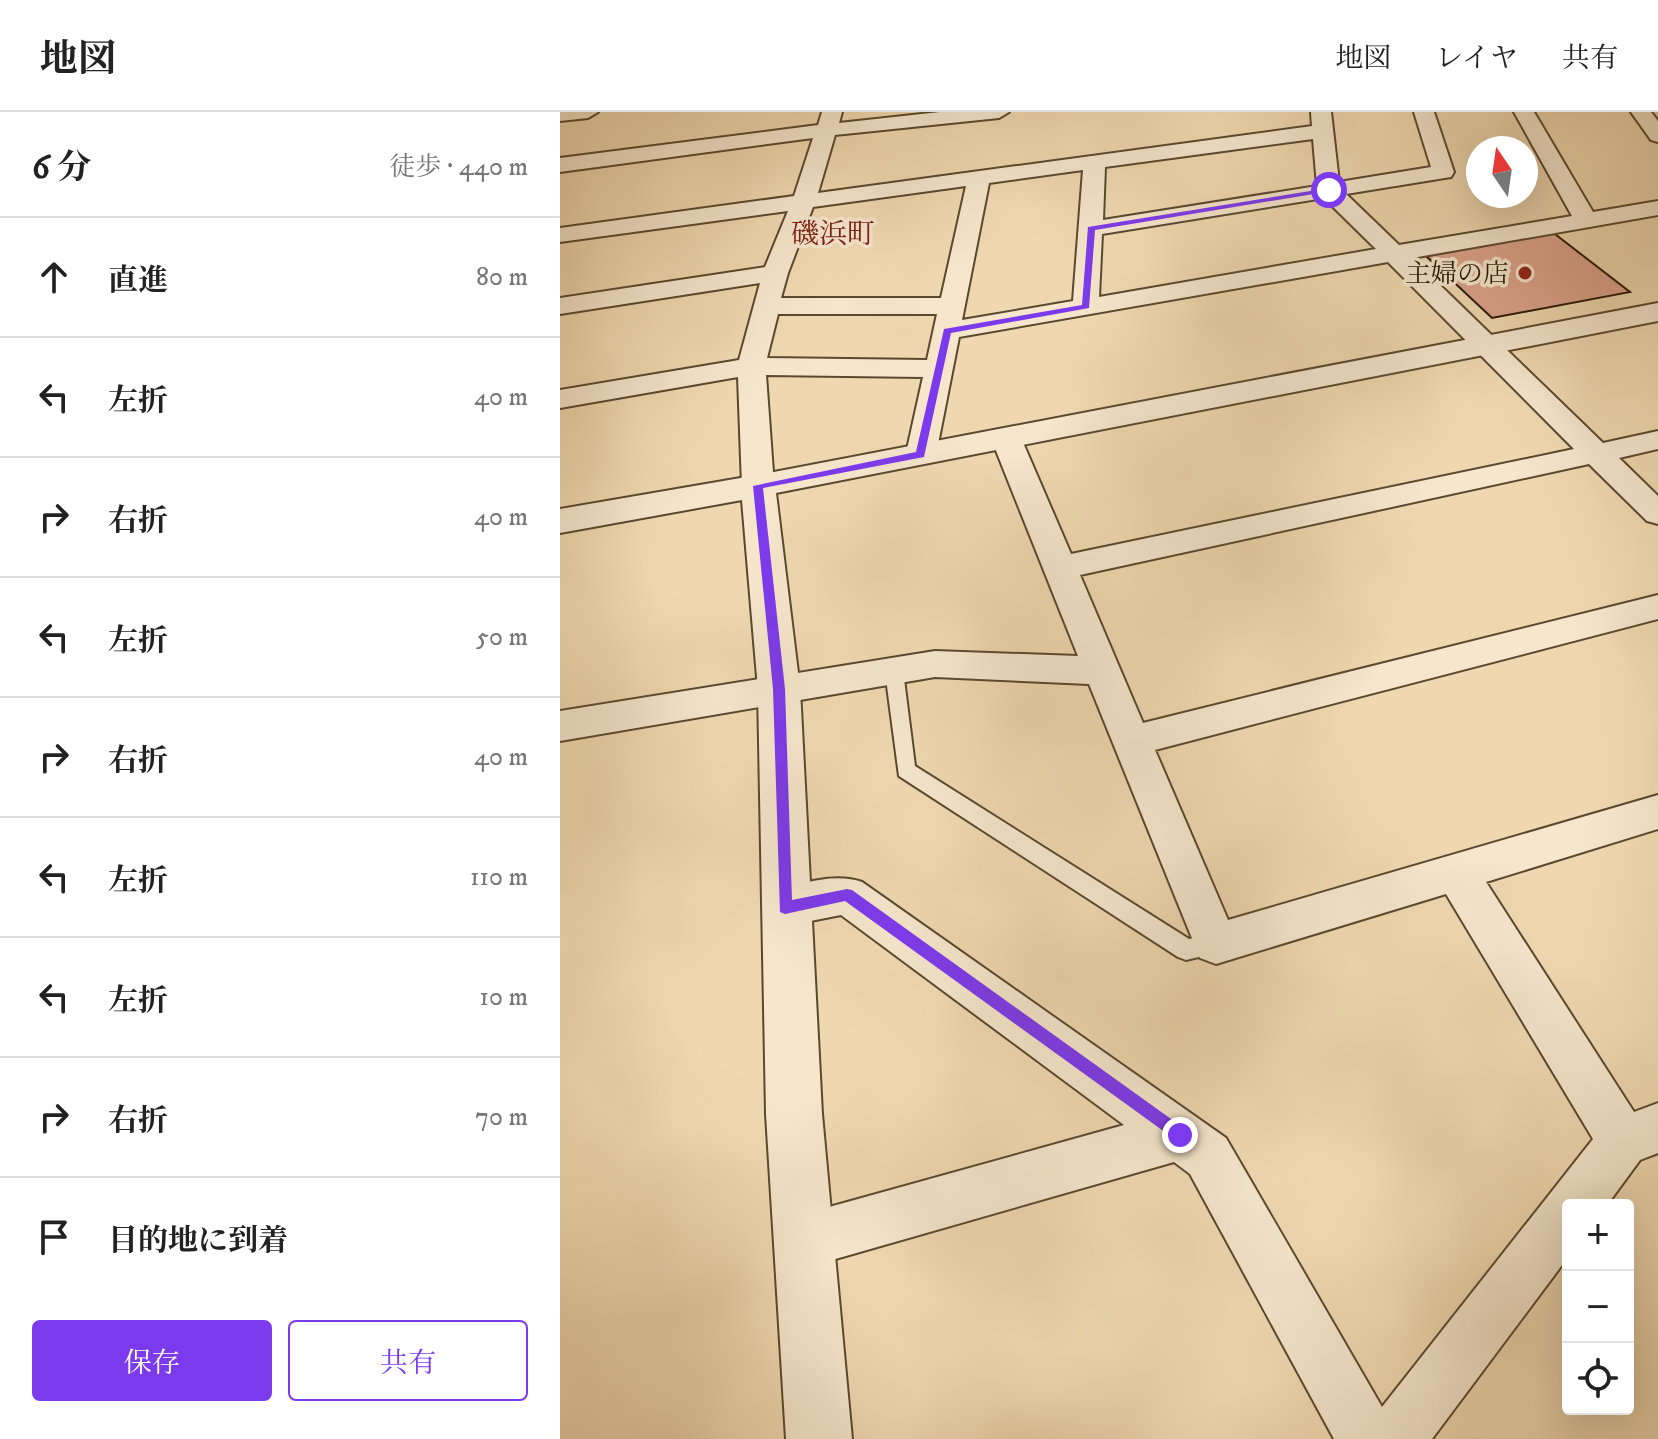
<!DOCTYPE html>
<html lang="ja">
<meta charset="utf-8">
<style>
body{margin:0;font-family:"IM FELL DW Pica","Noto Serif JP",serif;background:#f2f2f2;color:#222}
.controls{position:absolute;right:24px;bottom:24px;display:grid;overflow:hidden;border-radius:8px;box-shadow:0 8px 32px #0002}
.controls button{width:72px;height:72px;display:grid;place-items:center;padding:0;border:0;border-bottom:2px solid #e0e0e0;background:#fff;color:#222;font:40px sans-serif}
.compass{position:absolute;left:906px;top:24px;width:72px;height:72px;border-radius:50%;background:#fff;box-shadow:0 8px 32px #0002;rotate:347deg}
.stop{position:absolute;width:24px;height:24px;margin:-18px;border:6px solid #7c3aed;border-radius:50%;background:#fff}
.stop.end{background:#7c3aed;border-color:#fff;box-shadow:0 2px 8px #0008}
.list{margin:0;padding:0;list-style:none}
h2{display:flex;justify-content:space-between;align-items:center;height:104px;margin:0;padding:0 32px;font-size:34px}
h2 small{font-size:26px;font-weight:400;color:#767676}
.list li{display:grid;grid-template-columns:52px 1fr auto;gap:24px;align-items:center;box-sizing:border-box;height:120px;padding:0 32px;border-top:2px solid #e0e0e0}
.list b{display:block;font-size:30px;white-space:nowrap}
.list em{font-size:26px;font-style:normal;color:#767676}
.actions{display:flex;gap:16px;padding:24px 32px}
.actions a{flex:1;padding:18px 0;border:2px solid #7c3aed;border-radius:8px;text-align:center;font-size:28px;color:#7c3aed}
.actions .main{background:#7c3aed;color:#fff}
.icon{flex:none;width:44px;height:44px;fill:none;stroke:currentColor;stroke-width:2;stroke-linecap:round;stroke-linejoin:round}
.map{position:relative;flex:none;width:1098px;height:1327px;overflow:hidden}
header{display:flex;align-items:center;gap:48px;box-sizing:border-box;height:112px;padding:0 40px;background:#fff;border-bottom:2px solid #e0e0e0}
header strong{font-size:38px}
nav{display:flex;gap:44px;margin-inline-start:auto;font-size:28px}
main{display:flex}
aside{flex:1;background:#fff}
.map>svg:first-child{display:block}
</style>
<header>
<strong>地図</strong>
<nav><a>地図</a><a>レイヤ</a><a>共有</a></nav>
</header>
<main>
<aside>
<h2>6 分<small>徒歩 · 440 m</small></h2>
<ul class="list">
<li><svg class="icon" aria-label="ahead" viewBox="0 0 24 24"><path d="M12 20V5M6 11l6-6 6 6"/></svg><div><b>直進</b></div><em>80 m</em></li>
<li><svg class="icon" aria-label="left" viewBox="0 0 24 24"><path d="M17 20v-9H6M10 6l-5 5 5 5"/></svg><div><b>左折</b></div><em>40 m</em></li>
<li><svg class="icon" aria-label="right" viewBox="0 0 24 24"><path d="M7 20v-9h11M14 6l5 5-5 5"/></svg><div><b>右折</b></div><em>40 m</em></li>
<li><svg class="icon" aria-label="left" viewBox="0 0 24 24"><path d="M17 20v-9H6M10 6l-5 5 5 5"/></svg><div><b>左折</b></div><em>50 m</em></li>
<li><svg class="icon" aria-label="right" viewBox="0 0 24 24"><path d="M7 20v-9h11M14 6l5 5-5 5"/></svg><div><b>右折</b></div><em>40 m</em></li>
<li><svg class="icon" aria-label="left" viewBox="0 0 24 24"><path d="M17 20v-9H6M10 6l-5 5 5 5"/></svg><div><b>左折</b></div><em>110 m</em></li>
<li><svg class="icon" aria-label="left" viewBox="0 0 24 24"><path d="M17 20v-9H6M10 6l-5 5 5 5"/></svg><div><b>左折</b></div><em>10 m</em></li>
<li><svg class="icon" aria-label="right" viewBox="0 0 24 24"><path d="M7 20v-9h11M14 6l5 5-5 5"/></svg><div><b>右折</b></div><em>70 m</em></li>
<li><svg class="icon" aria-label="arrive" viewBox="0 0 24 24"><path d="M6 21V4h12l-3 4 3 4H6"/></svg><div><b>目的地に到着</b></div></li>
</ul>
<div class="actions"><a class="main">保存</a><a>共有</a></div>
</aside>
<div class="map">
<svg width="1098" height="1327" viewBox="0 0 1098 1327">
<rect width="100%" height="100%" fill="#efd8b0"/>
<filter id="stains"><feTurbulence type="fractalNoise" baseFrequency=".0025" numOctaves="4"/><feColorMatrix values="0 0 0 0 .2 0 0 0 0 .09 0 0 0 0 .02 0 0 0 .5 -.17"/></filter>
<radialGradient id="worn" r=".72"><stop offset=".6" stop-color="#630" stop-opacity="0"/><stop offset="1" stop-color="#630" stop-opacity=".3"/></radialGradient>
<path fill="#dba28b" stroke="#281904" stroke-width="2" d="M991,119L1070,180L932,206L865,143Z"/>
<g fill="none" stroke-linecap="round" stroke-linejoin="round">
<g stroke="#5a492f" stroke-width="4">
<path id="service" d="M334,552L343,559L355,654L629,827L656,822L664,825L667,832L664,839L626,848L618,845L339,664L325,559Z"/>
</g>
<g stroke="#5a492f" stroke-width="4">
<g id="minor">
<path d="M0,0H38L28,6L0,9Z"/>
<path d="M262,0H282L279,11L380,0H449L439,6L275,23L258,81L752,14L751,0H771L779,70L871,55L854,0H874L894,60L891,65L786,82L839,133L1012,104L954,0H974L1033,100L1098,89V103L852,146L1043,331L1098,319V337L1059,346L1098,384V412L1087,409L1029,352L520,463L583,611L1098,483V507L595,638L668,808L1098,683V717L926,770L1074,1000L1098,991V1041L1080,1048L1047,1093H1008V1145L872,1327H774L630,1062L614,1050L244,1156L225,1148L217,1129L225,1110L244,1102L564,1013L281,803L225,814L209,809L203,795L209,781C237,772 275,760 302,770L666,1026L822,1295L1033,1027L886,782L656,852L640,846L529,572L375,565L0,629V599L375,539L518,544L431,326L435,320L446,317L457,320L461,326L511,442L1014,337L828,150L399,225L376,342L372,349L361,351L350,349L346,342L363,265L206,263L214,374L209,381L198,384L187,381L182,374L178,265L0,296V278L179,248L200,171L0,202V186L205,155L228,99L0,130V116L234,84L253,26L0,60V46L258,13ZM753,27L757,74L543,108L545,55ZM523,58L513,189L402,208L429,71ZM406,74L381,186H221L228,161L253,95ZM764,86L816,137L539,185L542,122ZM218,202H377L367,248L207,246Z"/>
<path d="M1071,0H1091L1098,9V30L1091,28Z"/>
</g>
</g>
<g stroke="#5a492f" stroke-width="4">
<path id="tertiary" d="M1098,191V209L216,381L240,577L262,1002L292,1327H226L206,1002L198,577L182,388L0,421V397L198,363Z"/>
</g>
<use href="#service" fill="#f5e6cc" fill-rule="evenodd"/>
<use href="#minor" fill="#f5e6cc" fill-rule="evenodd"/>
<use href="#tertiary" fill="#f5e6cc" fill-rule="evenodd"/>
</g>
<path fill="#7c3aed" d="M769,76L772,79L535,118L529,196L391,221L364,345L203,376L225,577L232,788L287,777L292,778L625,1017L628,1023L625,1028L620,1031L285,789L225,802L220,800L213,577L193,374L356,340L384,217L522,193L528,115Z"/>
<circle fill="#8f2418" stroke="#f5e6cc" stroke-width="3" cx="965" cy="161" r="8"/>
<g text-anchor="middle" stroke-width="7" stroke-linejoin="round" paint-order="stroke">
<g font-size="26" fill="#281904" stroke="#f5e6cc" text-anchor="end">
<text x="949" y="170">主婦の店</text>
</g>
<g font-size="28" fill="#7a1f14" stroke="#f5e6cc">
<text x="273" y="131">磯浜町</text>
</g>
</g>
<rect width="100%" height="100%" filter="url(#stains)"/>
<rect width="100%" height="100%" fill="url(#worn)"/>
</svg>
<div class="controls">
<button>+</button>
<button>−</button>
<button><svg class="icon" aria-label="locate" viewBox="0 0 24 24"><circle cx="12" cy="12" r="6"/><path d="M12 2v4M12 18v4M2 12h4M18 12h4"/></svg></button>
</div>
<svg class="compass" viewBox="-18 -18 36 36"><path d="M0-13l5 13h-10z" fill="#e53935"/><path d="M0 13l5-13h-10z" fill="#767676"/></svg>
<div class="stop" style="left:769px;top:78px"></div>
<div class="stop end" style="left:620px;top:1023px"></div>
</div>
</main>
